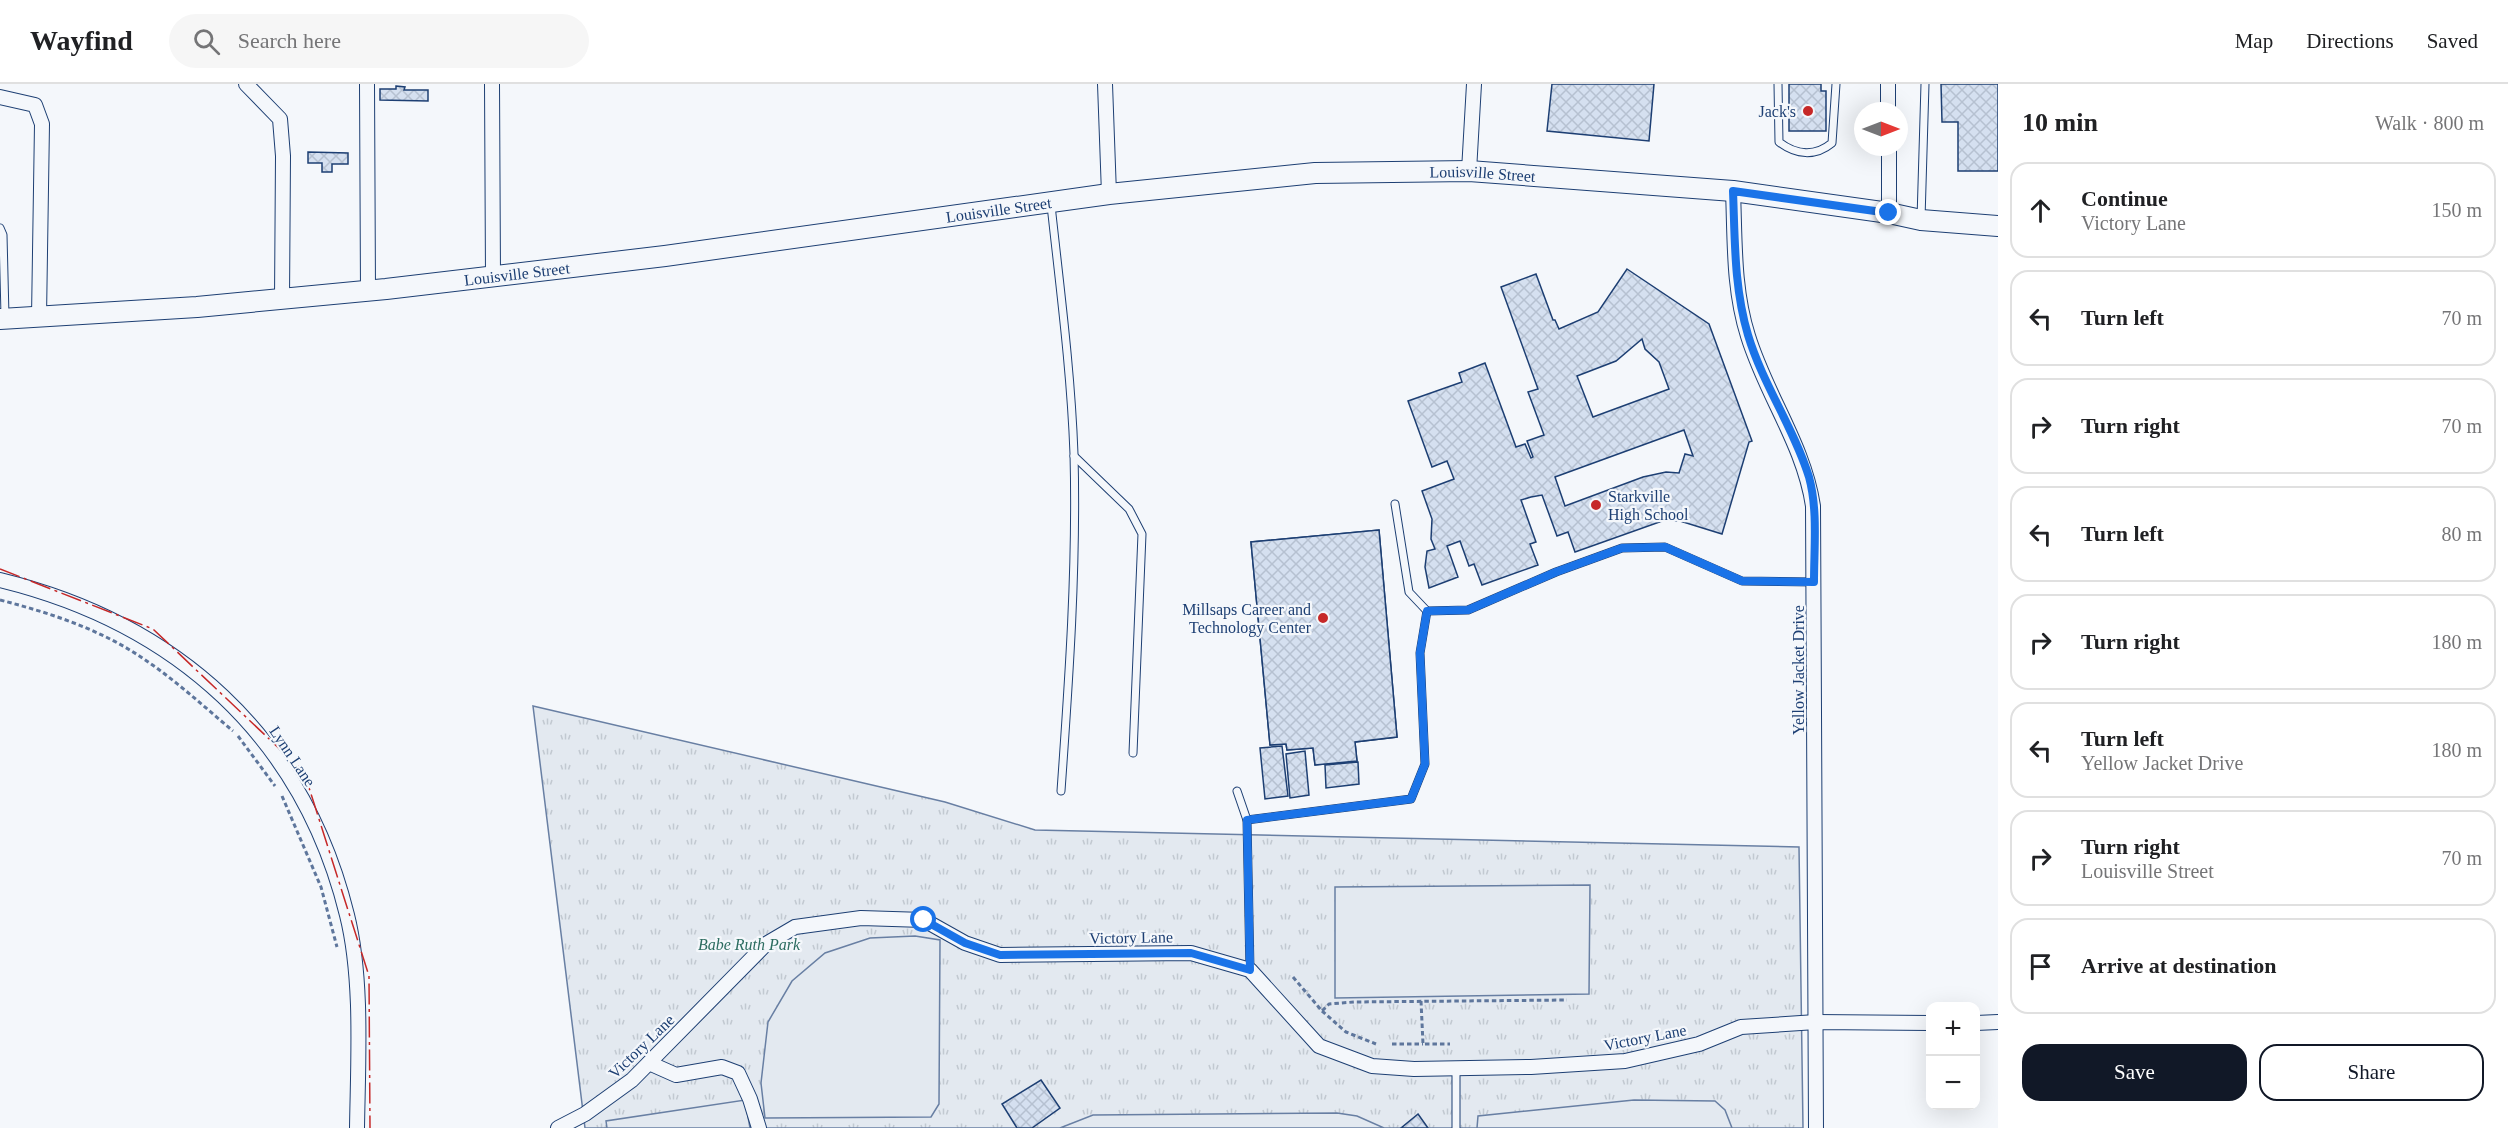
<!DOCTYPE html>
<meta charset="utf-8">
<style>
body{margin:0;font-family:Georgia,serif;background:#f6f6f6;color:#202124}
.controls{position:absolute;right:18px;bottom:18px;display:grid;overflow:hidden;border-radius:12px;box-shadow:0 6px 24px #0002}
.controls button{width:54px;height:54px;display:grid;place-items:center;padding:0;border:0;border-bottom:2px solid #e0e0e0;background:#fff;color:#202124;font:30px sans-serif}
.compass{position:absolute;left:1854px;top:18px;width:54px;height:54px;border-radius:50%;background:#fff;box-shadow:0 6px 24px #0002;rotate:90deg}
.stop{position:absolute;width:18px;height:18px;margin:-14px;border:4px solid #1a73e8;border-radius:50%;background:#fff}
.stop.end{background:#1a73e8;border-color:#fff;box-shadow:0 2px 6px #0008}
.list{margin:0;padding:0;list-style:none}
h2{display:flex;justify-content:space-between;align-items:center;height:78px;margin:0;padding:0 24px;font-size:26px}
h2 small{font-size:20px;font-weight:400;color:#757577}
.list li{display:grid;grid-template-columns:39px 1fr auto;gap:18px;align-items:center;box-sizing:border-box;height:96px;margin:0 12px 12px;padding:0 12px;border:2px solid #e0e0e0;border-radius:18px}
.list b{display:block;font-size:22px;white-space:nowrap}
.list p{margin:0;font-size:20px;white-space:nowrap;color:#757577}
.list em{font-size:20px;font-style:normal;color:#757577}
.actions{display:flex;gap:12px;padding:18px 24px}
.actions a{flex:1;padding:14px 0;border:2px solid #111827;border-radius:18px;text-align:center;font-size:21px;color:#111827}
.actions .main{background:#111827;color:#fff}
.icon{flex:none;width:33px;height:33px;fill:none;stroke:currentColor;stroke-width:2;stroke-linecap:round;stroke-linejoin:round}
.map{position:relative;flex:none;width:1998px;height:1044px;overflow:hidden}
header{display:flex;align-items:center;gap:36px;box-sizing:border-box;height:84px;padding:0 30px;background:#fff;border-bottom:2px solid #e0e0e0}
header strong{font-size:28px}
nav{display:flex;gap:33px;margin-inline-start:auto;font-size:21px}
.search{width:420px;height:54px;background:#f6f6f6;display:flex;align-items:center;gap:15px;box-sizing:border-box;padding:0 21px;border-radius:33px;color:#757577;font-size:22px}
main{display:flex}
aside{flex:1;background:#fff}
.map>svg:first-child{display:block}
</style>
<header>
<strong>Wayfind</strong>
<div class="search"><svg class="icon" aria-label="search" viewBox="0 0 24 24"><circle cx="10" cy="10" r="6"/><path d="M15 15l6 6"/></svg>Search here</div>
<nav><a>Map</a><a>Directions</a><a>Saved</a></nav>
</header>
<main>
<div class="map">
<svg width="1998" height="1044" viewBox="0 0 1998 1044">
<defs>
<pattern id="park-tufts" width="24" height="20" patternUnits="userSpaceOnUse" patternTransform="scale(1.5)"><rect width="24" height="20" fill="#e3e9f0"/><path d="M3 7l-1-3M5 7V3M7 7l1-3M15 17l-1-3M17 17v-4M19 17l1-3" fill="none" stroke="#c2c9d1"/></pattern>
<pattern id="building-cross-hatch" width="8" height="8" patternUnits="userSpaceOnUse" patternTransform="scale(1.5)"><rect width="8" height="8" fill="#d5e0f0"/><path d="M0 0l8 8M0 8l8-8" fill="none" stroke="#b6c1d1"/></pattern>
</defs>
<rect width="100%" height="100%" fill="#f4f7fb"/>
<path fill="url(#park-tufts)" stroke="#687fa3" stroke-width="1.5" d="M533,622L945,718L1035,746L1799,763L1803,1044H585Z"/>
<g fill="#e3e9f0" stroke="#687fa3" stroke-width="1.5">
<path d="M1590,801L1589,910L1335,914V803Z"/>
<path d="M915,852L940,856L939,1020L931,1033L765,1034L761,999L768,938L792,897L825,869L870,854Z"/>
<path d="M745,1016L750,1044H607L606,1037Z"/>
<path d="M1634,1016L1715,1017L1725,1026L1732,1044H1477L1478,1032Z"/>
<path d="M1337,1029L1357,1032L1384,1044H1060L1093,1031Z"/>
</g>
<g fill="url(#building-cross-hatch)" stroke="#1d3f73" stroke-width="1.5" fill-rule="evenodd">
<path d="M1552,0H1654L1649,57L1547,47Z"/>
<path d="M1789,0H1821V7H1826V47H1789Z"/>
<path d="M1941,0H1998V87H1958V38H1942Z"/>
<path d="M396,2L405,3L404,6H428V17L380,16V5H396Z"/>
<path d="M308,68L348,69V80H332V88H322V79H308Z"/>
<path d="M1627,185L1709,240L1752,357L1749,358L1722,450L1680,437L1665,436L1575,468L1568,448L1557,452L1542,411L1531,413L1521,416L1536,458L1530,460L1538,481L1482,501L1474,480L1469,482L1460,457L1447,462L1458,493L1429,504L1425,483L1427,467L1435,465L1431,455L1432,435L1422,407L1454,395L1447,377L1432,383L1408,317L1462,298L1459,289L1485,279L1516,363L1525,360L1531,374L1533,373L1527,357L1544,351L1528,308L1538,305L1501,203L1536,190L1553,236H1555L1559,245L1598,228ZM1642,255L1645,265L1659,278L1669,305L1593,333L1577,292L1616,277ZM1684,346L1693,372L1685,370L1679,389L1666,388L1643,393L1565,422L1555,393Z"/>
<path d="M1379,446L1397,653L1355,658L1357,677L1315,681L1313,664L1287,666L1286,660L1270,661L1251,458Z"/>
<path d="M1379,446L1397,653L1355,658L1357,677L1315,681L1313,664L1287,666L1286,660L1270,661L1251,458Z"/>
<path d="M1282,662L1288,712L1265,715L1260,664Z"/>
<path d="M1305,667L1309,711L1290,714L1286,670Z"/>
<path d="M1358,678L1359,700L1326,704L1325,681Z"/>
<path d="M1041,996L1060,1024L1032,1044H1017L1002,1020Z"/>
<path d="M1418,1030L1428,1044H1401Z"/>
</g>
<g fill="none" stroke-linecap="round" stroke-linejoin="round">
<g stroke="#1d3f73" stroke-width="9">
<g id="service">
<path d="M1778,0L1779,58C1796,71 1815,73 1832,59L1836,0"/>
<path d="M1051,121C1060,204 1071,287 1074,370C1077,482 1069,595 1061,707"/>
<path d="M1921,135L1925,0"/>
<path d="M0,144L3,151L5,232"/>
<path d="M1074,372L1129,425L1142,450L1133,669"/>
<path d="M1395,420L1409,508L1427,527L1468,526L1556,488L1622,464L1665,463L1742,497L1814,498"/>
<path d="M1237,707L1247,736L1411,715L1425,680L1420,569L1427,527"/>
<path d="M1247,736L1250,886"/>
<path d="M1456,985V1044"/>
</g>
</g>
<g stroke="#1d3f73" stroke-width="16">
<g id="minor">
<path d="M246,0L280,35L283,72L282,216"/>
<path d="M367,0L368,207"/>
<path d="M492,0L493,192"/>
<path d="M1105,0L1109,110"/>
<path d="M1888,0V27"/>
<path d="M0,13L35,21L42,40L39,233"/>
<path d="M1889,63V129"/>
<path d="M1469,87L1474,0"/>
<path d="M1733,107C1735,156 1733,205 1748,252C1766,311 1804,361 1813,422L1816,1044"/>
<path d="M0,496C176,539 303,652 347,831C363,895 358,977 357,1044"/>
<path d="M1976,939L1998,938"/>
<path d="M649,979L676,991L722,983L738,989L750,1015L759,1044"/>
<path d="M558,1044L585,1030L632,996L766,860L795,843L861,834L924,836L965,859L1000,871L1191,869L1250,886L1319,962L1372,982L1414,985L1531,983L1625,977L1699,960L1741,943L1816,938L1930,939"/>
</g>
</g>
<g stroke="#1d3f73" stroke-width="22">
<g id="secondary">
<path id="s1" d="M0,235L197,223L386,205L665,172L1109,110L1315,89L1469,87L1733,107L1889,129L1921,136L1998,142"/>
</g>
</g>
<g stroke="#5e769c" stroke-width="3" stroke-dasharray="4.5 3" stroke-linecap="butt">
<path d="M0,516C39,526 77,538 112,556C157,579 195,615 233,647"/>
<path d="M238,652L275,702"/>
<path d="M282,712L321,803L337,863"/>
<path d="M1293,893L1322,927L1329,920L1354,918L1567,916"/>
<path d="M1421,917L1423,960H1450"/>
<path d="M1322,927L1346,948L1376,960"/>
<path d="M1392,960H1423"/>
</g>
<use href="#service" stroke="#f4f7fb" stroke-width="7"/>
<use href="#minor" stroke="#f4f7fb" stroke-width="14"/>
<use href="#secondary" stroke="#f4f7fb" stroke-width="20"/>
<path stroke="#c62828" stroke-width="1.5" stroke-dasharray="21 4.5 3 4.5" stroke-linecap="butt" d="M0,485L153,545L304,688L369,892L370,1044"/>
</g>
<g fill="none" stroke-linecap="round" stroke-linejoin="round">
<path stroke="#1a73e8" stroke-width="8" d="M924,836L965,859L1000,871L1191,869L1250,886L1247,736L1411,715L1425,680L1420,569L1427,527L1468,526L1556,488L1622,464L1665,463L1742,497L1814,498C1814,464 1818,426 1809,393C1794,344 1763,301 1748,251C1734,204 1735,156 1733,107L1889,129"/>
</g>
<g fill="#c62828" stroke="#f4f7fb" stroke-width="2">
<circle cx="1808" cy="27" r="6"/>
<circle cx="1596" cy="421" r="6"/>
<circle cx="1323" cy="534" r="6"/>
</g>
<g text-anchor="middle" stroke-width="4.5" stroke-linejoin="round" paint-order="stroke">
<g font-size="16" fill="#1d3f73" stroke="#f4f7fb" text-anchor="end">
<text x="1796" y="33">Jack's</text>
<text x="1608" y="418" text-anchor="start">Starkville<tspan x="1608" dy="18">High School</tspan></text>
<text x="1311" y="531">Millsaps Career and<tspan x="1311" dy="18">Technology Center</tspan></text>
</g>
<g font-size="16" fill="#1d3f73" stroke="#f4f7fb">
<text dy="6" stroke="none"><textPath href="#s1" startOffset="1491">Louisville Street</textPath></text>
<text dy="6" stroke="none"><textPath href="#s1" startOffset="1005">Louisville Street</textPath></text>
<text dy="6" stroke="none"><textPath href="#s1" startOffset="519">Louisville Street</textPath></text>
<text transform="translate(1798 586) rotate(-90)" y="6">Yellow Jacket Drive</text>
<text transform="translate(293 672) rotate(56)" y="6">Lynn Lane</text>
<text transform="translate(1131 853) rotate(-1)" y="6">Victory Lane</text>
<text transform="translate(1645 953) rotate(-11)" y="6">Victory Lane</text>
<text transform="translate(641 962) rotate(-44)" y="6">Victory Lane</text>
</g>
<g font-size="16" font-style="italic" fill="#2c6c60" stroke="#f4f7fb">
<text x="749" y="866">Babe Ruth Park</text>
</g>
</g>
</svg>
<div class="controls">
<button>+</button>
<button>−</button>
</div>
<svg class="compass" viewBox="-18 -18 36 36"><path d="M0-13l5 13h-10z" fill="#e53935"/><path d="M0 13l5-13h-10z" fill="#757577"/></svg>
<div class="stop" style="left:924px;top:836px"></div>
<div class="stop end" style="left:1889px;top:129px"></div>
</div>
<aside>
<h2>10 min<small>Walk · 800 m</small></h2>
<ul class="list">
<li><svg class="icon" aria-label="ahead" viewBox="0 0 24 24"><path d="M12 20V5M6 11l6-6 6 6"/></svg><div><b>Continue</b><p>Victory Lane</p></div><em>150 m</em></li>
<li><svg class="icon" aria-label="left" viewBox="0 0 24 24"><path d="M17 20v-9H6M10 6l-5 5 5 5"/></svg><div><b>Turn left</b></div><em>70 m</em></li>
<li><svg class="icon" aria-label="right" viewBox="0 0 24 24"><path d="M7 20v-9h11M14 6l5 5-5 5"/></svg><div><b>Turn right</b></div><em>70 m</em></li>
<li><svg class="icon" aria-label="left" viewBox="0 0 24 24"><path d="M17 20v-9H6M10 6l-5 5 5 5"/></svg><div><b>Turn left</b></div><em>80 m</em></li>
<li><svg class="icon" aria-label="right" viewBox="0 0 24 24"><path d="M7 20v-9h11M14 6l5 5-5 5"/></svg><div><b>Turn right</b></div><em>180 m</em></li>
<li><svg class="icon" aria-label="left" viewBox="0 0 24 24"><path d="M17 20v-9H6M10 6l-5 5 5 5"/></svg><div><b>Turn left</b><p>Yellow Jacket Drive</p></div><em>180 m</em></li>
<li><svg class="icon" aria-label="right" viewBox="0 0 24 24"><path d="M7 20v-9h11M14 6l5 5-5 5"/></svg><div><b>Turn right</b><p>Louisville Street</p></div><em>70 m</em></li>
<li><svg class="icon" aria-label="arrive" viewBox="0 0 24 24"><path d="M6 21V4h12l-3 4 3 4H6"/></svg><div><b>Arrive at destination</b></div></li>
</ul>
<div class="actions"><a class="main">Save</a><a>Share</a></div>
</aside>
</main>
